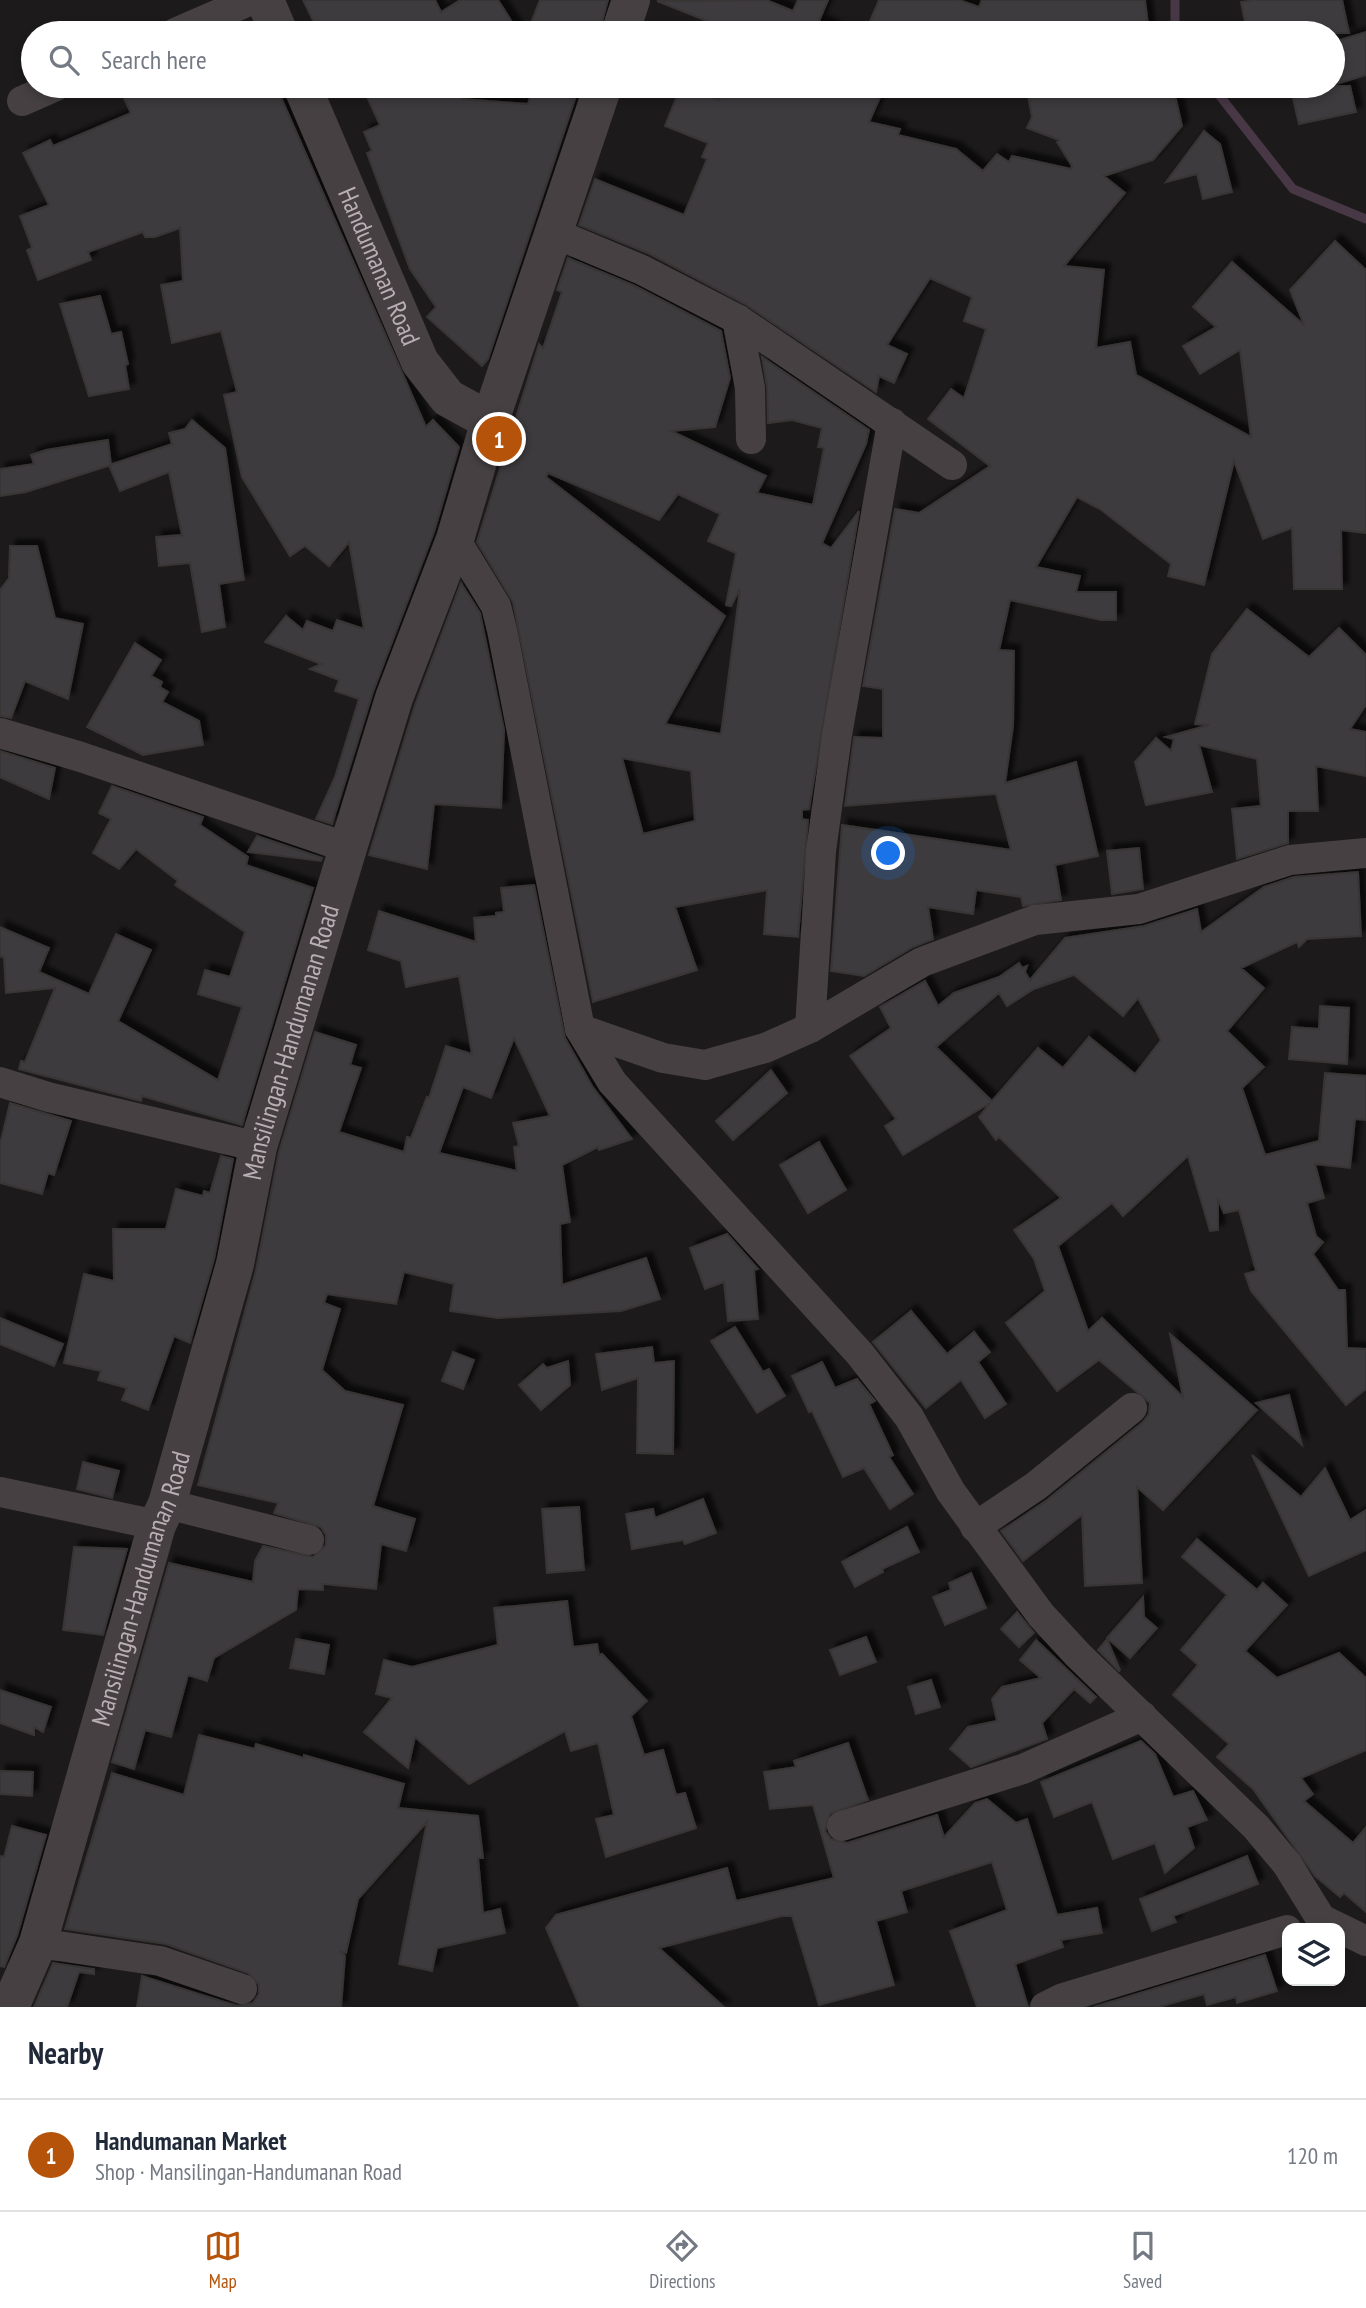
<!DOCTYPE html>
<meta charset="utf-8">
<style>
body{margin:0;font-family:"PT Sans Narrow",sans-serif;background:#f2f2f3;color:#1f2937}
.controls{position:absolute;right:21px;bottom:21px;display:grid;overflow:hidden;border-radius:14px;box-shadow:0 4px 10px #0003}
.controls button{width:63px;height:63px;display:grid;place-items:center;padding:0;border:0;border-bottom:2px solid #e0e1e3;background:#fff;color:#1f2937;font:35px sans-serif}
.you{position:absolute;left:889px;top:854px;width:24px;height:24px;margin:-18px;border:5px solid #fff;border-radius:50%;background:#1a73e8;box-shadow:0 0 0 10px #1a73e833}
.badge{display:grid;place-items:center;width:46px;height:46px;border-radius:50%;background:#b45309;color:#fff;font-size:23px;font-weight:700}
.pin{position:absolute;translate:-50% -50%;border:4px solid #fff;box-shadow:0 2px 7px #0006}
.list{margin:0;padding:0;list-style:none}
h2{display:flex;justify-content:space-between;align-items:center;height:91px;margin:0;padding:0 28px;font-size:30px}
h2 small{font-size:23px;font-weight:400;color:#747a83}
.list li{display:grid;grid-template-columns:46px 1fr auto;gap:21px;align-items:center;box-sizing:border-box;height:112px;padding:0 28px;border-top:2px solid #e0e1e3}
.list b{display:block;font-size:26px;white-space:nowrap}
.list p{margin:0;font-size:23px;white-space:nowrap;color:#747a83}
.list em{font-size:23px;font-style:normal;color:#747a83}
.icon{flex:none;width:38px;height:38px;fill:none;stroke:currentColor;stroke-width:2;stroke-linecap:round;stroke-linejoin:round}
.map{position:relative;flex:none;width:1366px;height:2007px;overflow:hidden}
.search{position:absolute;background:#fff;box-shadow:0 4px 10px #0003;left:21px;right:21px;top:21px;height:77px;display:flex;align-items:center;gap:18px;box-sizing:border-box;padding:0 24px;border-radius:38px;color:#747a83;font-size:26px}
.sheet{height:203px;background:#fff}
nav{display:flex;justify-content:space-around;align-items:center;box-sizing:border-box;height:98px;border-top:2px solid #e0e1e3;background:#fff;font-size:19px;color:#747a83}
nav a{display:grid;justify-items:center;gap:4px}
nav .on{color:#b45309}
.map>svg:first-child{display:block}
</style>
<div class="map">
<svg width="1366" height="2007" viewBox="0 0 1366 2007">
<defs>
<filter id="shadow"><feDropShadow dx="6" dy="-6" stdDeviation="2" flood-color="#0009"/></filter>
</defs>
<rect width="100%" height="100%" fill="#1c1a1b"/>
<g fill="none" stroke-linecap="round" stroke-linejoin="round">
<g stroke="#483846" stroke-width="9">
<path d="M1175,33V0"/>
<path d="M1212,86L1293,189L1366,219"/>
</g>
</g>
<g fill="#3e3a3c" stroke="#383435" stroke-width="2" fill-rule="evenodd" filter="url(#shadow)">
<path d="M303,0H435L441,12L460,0H498L519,33H319Z"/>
<path d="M540,0H608L599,33H527Z"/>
<path d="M766,0L793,11L798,0H828L819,21L845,33H737L657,1Z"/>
<path d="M879,0H959L979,7L982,0H1145L1149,33H865Z"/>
<path d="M1254,0H1342L1349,33H1247L1241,2Z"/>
<path d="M1366,32V75L1333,85V42Z"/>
<path d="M118,86H276L426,427L433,420L459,447L434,532L373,692L332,824L316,819L335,777L359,699L335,691L339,680L310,669L321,664L265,642L286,616L303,630L307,621L333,631L337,620L364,629L349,542L329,566L305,546L290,556L242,477L224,395L237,392L221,331L172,343L161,285L183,281L180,228L155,237H145L143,232L88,252L91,260L38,280L27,250L32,248L20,216L49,205L23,153L50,140L53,146L131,113Z"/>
<path d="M362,86H456L462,99L528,104L533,87L575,99L488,359L482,366L427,317L436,307L410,269L367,153L372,151L364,132L380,125Z"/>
<path d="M681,86L719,100L725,86H885L869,122L900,129L898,135L956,149L983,171L997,154L1009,162L1012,156L1071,169L1072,166L1057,142L1059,140L1027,128L1032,117L1026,86H1173L1182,126L1153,160L1104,176L1125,193L1064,266L1104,270L1096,348L1130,342L1136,375L1251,437L1240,350L1200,374L1183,346L1216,327L1193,307L1232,262L1304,325L1290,290L1335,241L1366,270V533L1341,530L1342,589H1294L1292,528L1263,539L1234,461L1204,585L1168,576L1171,564L1100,509L1077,497L1036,567L1080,576L1076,592H1116V620H1101L1010,600L999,650L1014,651L1013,726L1005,783L1076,762L1098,856L1055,865L1061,900L1023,906L1021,897L976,890L973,914L928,907L933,939L913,947L864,976L831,971L842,825L1011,850L996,794L845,806L854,737L883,738V689L863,686L895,509L919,513L990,466L928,419L951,389L964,398L986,329L964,321L972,297L930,278L887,345L907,354L894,383L879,376L876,392L745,304L650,254L579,225L595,179L684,215L707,159L702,157L708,143L665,126Z"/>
<path d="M1290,86H1350L1356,112L1299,124Z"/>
<path d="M1204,131L1220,144L1232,192L1203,199L1197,174L1166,182Z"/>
<path d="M568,258L635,286L721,331L730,378L715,427L671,431L766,476L757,493L813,505L824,448L818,447L822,428L792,420L768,423L767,387L762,357L869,430L866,444L822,543L831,548L859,511L809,809L802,810V819L808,820L798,937L764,934L767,890L675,907L697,970L593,1002L513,602L477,542L539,344L543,348L562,292L557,290ZM548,473L659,520L678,494L720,514L708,541L736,553L726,605L731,606L740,589L721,734L665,724L725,616L546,477ZM622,758L691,771L695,821L643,834Z"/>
<path d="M100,296L111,334L121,332L128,364L125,365L129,389L89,396L60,304Z"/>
<path d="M192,420L225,448L244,580L219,584L225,627L202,632L190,563L159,566L156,537L182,535L169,472L120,491L109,465L172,444L169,433L185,429Z"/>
<path d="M108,440L111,465L26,492L0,496V469L34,464L31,455L46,450Z"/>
<path d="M10,546H37L55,618L83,624L68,699L25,681L11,718L0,716V590L9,578Z"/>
<path d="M461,583L480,613L504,730L501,808L434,804L427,869L369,855L415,705Z"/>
<path d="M1247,609L1309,657L1339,628L1366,655V705L1350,729L1366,732V776L1316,766L1318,811H1288V843L1237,859L1232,809L1261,806L1257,759L1199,745L1212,792L1146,805L1135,762L1156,738L1171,751L1174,739L1166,737L1209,725L1195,724L1212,654Z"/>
<path d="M135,643L161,660L151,676L162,682L160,687L168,692L162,702L199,721L203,745L143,755L87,727Z"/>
<path d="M0,751L55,768L49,799L0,777Z"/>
<path d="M112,786L203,817L200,825L248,857L246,865L313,888L242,1125L142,1096L141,1101L19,1069L21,1061L25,1062L55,988L6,993L4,958L0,956V927L49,948L39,972L89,994L116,934L151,950L118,1021L218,1080L242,1007L198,994L205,970L230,977L245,932L175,885L178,881L136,849L119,869L93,853L111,819L99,813Z"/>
<path d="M257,836L322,858L321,861L248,852Z"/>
<path d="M1139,848L1143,889L1112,894L1107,851Z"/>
<path d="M1358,872L1361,936L1307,939L1299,947L1297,942L1241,968L1264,988L1227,1031L1264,1067L1242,1088L1265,1155L1319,1141L1325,1073L1366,1076V1120L1355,1119L1350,1168L1315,1164L1324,1198L1307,1203L1316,1236L1323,1242L1313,1254L1338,1290H1345L1347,1348L1366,1349V1389L1346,1405L1251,1291L1245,1274L1256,1271L1239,1210L1224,1213L1218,1199V1230L1210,1231L1188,1156L1123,1216L1112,1203L1058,1246L1088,1331L1102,1318L1183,1397L1170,1334L1257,1410L1163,1510L1137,1487L1142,1583L1085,1586L1082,1515L1023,1561L1001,1531L1047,1500L1143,1422L1149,1414L1150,1403L1099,1360L1057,1391L1006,1323L1045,1291L1034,1259L1014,1230L1061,1198L999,1137L996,1140L979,1117L990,1103L903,1155L885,1126L896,1119L850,1056L891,1028L880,1007L925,981L938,1006L954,993L999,977L1019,963L1022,968L1027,966L1025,972L1030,980L1065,938L1144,926L1197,909L1201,932L1264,887L1294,877ZM1074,975L1123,1016L1138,998L1161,1040L1135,1074L1089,1037L1063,1068L1038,1048L992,1101L936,1047L999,993L1007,1006L1034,989Z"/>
<path d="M534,885L565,1038L592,1086L632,1139L599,1150L598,1147L562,1165L570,1222L560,1224L562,1285L646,1258L660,1299L621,1311L498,1318L450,1311L454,1284L404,1272L396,1304L327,1294L324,1303L340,1309L322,1370L345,1391L403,1405L373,1506L415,1519L406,1551L381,1544L376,1589L323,1584V1590L298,1589L296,1610L214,1658L207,1681L188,1675L171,1737L145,1730L134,1769L112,1762L169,1563L253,1582L255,1561L263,1546L313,1557L326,1545V1535L321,1527L274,1513L278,1503L198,1485L256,1270L279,1152L315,1032L356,1045L350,1065L361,1068L339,1132L404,1152L407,1137L411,1138L427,1097L429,1098L446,1046L472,1054L459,976L406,987L401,961L368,950L379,911L476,942L474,918L496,916V913L504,912L501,888ZM514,1038L550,1116L513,1123L519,1146L514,1147L517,1171L439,1153L463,1087L491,1098Z"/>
<path d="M1320,1006L1349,1008L1347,1064L1289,1059L1292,1027L1319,1029Z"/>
<path d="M771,1070L787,1093L733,1140L716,1121Z"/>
<path d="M10,1103L71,1121L54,1175L48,1173L42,1194L0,1183V1144Z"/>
<path d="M819,1142L846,1190L808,1213L780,1165Z"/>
<path d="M221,1156L233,1159L214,1259L190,1343L174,1336L148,1410L122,1400L127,1388L98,1380L101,1371L64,1363L84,1274L114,1281L113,1229H166L176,1189L203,1196L204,1191L210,1193Z"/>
<path d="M727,1234L758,1269L754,1270L758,1319L728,1321L724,1282L705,1289L690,1248Z"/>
<path d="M911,1311L947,1354L974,1332L990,1352L978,1362L1006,1404L985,1418L961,1380L926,1408L873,1342Z"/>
<path d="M0,1318L63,1344L54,1366L0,1344Z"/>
<path d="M735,1327L763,1372L769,1369L785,1396L757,1413L711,1341Z"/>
<path d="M652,1347L654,1363L674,1361L673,1454L637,1453L638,1378L602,1390L596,1354Z"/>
<path d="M453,1352L474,1360L463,1389L442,1381Z"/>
<path d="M568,1361L570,1385L541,1410L519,1385L543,1364L547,1368Z"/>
<path d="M822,1362L835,1388L857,1379L875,1401L869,1404L893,1455L889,1457L913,1494L890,1509L864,1468L843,1477L812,1411L809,1412L792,1376Z"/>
<path d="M1289,1395L1302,1445L1256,1403Z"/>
<path d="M1252,1455L1301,1497L1325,1468L1350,1520L1366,1510V1550L1309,1576Z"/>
<path d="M83,1462L119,1471L112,1498L77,1489Z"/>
<path d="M703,1499L716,1533L685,1544L683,1540L632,1549L626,1514L653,1509L655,1518Z"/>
<path d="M579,1507L584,1570L547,1573L542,1509Z"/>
<path d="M907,1527L919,1552L882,1569L883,1572L855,1587L842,1562Z"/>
<path d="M1197,1539L1257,1590L1263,1583L1287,1605L1245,1651L1277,1678L1339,1653L1366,1678V1750L1301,1778L1313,1794L1304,1801L1353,1843L1366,1827V1912L1344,1893L1340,1897L1315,1876L1253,1789L1217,1757L1229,1744L1173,1695L1198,1665L1181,1650L1227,1595L1182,1557Z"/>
<path d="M74,1547L127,1549L103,1635L63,1630Z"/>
<path d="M971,1573L986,1608L945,1625L933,1597L951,1590L949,1583Z"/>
<path d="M1143,1597L1144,1617L1157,1628L1130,1658L1107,1638Z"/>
<path d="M567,1601L573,1647L597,1644L599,1655L602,1654L647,1701L631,1716L644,1755L663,1750L676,1795L685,1793L696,1828L606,1857L596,1819L614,1815L598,1743L571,1751L565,1731L469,1784L415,1737L408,1768L364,1732L392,1698L376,1694L384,1660L412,1667L498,1645L494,1608Z"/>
<path d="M1017,1612L1034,1633L1019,1647L1001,1629Z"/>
<path d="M866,1637L876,1662L840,1675L830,1650Z"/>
<path d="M296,1639L329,1645L324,1674L290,1668Z"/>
<path d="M1107,1639L1120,1670L1119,1671L1098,1650Z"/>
<path d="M1036,1640L1096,1697L1090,1703L1074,1689L1042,1723L1047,1739L971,1767L950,1749L968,1727L997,1721L992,1699L1002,1687L1041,1678L1020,1660Z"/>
<path d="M931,1680L940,1707L916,1714L908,1687Z"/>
<path d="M0,1690L51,1707L43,1732L34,1727V1735L0,1723Z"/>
<path d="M199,1735L255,1749L256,1744L304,1758V1755L404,1784L398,1808L478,1816L483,1858H478L483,1913L500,1909L505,1933L437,1948L432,1971L399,1964L427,1822L358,1899L346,1953L340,1951L345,1956L341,2007H137L142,1976L237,2006L253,2003L259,1994V1985L248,1973L166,1944L65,1929L112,1773L184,1795Z"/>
<path d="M1141,1741L1155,1754L1173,1797L1193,1791L1207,1820L1187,1827L1194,1848L1165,1873L1155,1843L1113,1859L1092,1802L1054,1817L1041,1782Z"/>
<path d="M848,1743L868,1800L830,1814L825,1831L831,1839L847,1843L937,1815L944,1837L975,1803L987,1799L1016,1823L1027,1819L1057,1915L1097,1908L1102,1933L1061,1940L1063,1947L1015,1964L1028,2007H977L950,1931L1007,1910L992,1862L901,1891L907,1912L876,1921L894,1985L819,2005L792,1916H782L659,1948L724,2007H580L546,1928L556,1915L727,1868L736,1901L834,1878L813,1805L770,1809L764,1772L796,1767L794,1761Z"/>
<path d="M0,1771L33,1772L32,1796L0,1794Z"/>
<path d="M12,1826L46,1835L17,1936L4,1967L0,1966V1856L4,1857Z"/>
<path d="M1247,1856L1258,1884L1173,1916L1176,1922L1152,1931L1140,1899Z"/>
<path d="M1265,1955L1277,1991L1237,2003L1236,1997L1207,2005L1204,1994L1159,2007H1094Z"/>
<path d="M53,1963L94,1969V1974L79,1972L67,2007H34Z"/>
</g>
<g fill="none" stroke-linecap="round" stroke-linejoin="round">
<g stroke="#464043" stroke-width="30">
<path d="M175,33L251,0"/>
<path d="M22,101L56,86"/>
<path d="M554,233L642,270L737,319L952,465"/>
<path d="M737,319L750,388L751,439"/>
<path d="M455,539L496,606L502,630L580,1029L612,1082L860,1354L909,1417L951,1492L1041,1615L1078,1655L1256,1827L1287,1864L1321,1919L1366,1941"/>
<path d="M0,733L81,757L348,848"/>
<path d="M810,1028L821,851L837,735L892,423"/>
<path d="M580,1029L663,1058L705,1065L765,1048L810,1028L922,962L1035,920L1139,909L1290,860L1366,853"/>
<path d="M0,1082L48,1097L258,1147"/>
<path d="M0,1492L157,1525"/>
<path d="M167,1504L309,1540"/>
<path d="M975,1527L1036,1486L1132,1408"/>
<path d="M842,1826L1023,1769L1142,1716"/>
<path d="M38,1943L160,1961L242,1989"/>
<path d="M1045,2007L1063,1998L1287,1930"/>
</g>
<g stroke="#464043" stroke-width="38">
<path d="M265,0L279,33"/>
<path d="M620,33L631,0"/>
<path id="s1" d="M302,86L420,362L448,398L490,421"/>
<path id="s2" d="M10,2007L38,1943L157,1525L167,1504L235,1264L258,1147L348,848L394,698L455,539L490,421L603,86"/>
</g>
</g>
<g text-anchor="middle" stroke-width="7" stroke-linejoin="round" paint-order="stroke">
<g font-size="26" fill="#baaeb5" stroke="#171516">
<text dy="9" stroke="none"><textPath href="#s1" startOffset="196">Handumanan Road</textPath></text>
<text dy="9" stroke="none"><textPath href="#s2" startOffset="1006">Mansilingan-Handumanan Road</textPath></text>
<text dy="9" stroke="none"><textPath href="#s2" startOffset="439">Mansilingan-Handumanan Road</textPath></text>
</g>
</g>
</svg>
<div class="controls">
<button><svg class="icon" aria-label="layers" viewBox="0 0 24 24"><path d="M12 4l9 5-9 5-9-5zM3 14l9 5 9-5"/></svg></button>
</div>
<div class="you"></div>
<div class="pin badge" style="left:499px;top:439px">1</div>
<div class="search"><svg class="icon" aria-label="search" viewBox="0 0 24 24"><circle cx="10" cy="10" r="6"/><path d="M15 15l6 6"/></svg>Search here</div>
</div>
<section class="sheet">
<h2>Nearby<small></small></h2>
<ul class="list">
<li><span class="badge">1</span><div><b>Handumanan Market</b><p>Shop · Mansilingan-Handumanan Road</p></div><em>120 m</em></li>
</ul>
</section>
<nav>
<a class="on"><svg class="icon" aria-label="map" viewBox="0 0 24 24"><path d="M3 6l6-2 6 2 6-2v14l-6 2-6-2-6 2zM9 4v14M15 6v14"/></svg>Map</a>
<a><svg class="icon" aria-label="directions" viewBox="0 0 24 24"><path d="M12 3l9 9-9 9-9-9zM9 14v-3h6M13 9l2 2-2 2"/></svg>Directions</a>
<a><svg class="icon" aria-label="saved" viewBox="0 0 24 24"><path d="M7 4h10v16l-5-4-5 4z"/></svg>Saved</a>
</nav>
